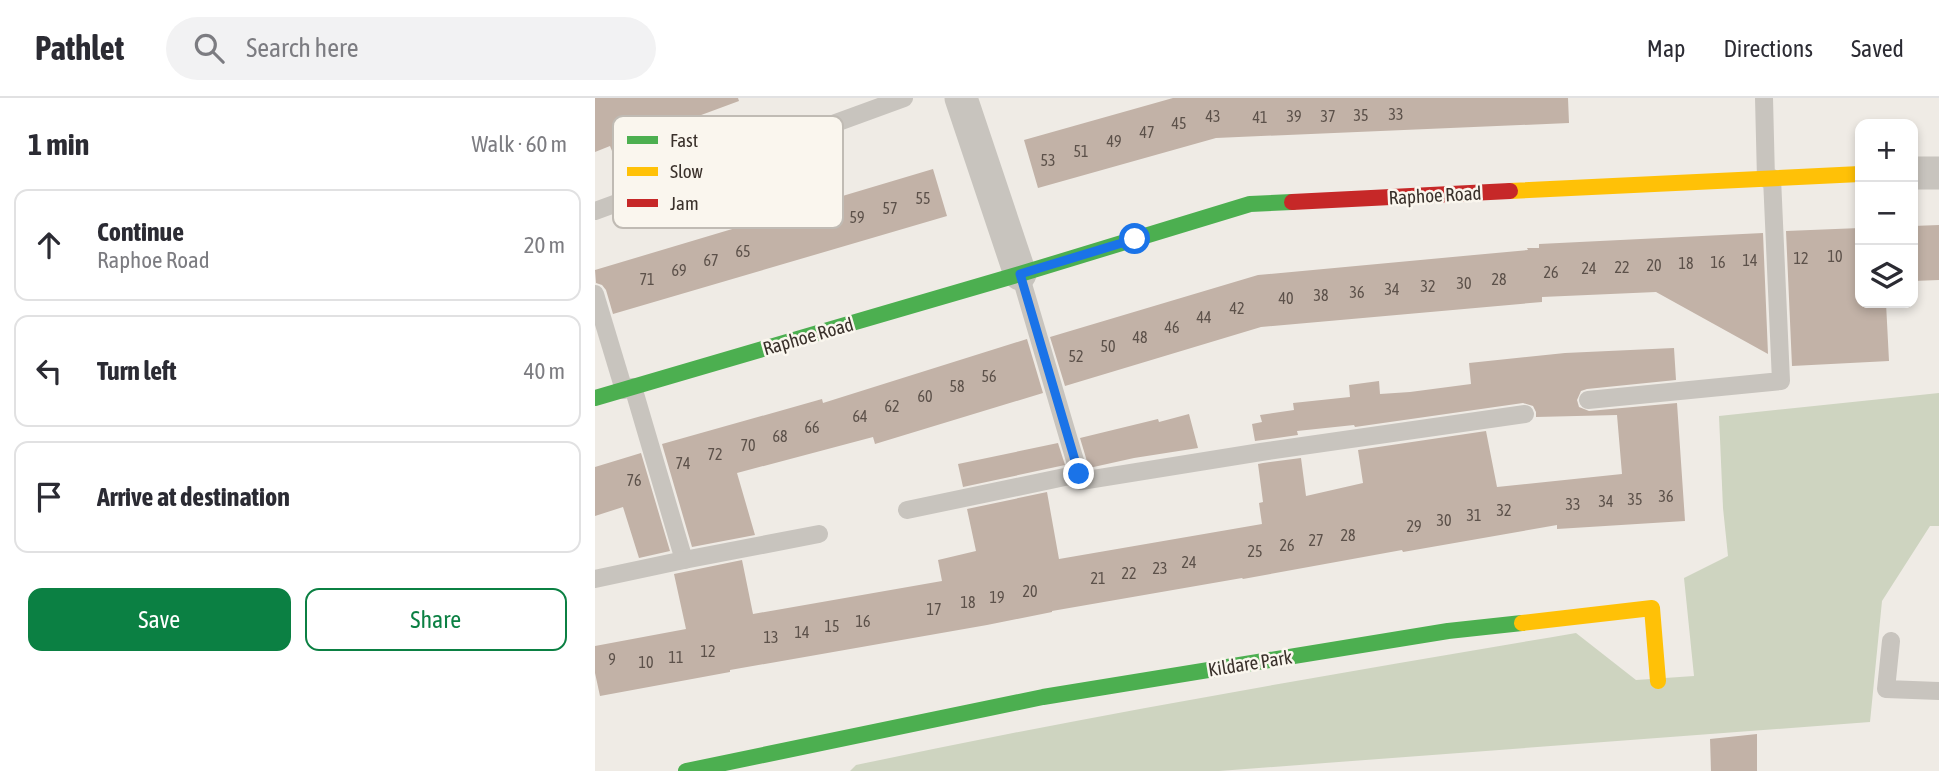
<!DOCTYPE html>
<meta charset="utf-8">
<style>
body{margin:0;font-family:"Asap Condensed",sans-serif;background:#f2f2f3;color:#2b2b33}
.controls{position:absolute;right:21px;top:21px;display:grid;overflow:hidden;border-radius:14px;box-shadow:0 4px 10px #0003}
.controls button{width:63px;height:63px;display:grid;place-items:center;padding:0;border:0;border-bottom:2px solid #e1e1e2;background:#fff;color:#2b2b33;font:35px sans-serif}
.stop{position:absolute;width:21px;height:21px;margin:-16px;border:5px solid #1a73e8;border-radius:50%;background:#fff}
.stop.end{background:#1a73e8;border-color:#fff;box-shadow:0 2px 7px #0008}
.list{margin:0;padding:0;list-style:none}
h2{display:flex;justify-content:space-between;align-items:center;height:91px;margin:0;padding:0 28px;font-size:30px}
h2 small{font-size:23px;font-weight:400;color:#7c7c81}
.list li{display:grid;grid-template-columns:46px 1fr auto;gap:21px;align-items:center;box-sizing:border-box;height:112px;margin:0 14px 14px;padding:0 14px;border:2px solid #e1e1e2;border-radius:14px}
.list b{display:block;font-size:26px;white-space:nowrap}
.list p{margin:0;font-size:23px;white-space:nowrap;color:#7c7c81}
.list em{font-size:23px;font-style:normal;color:#7c7c81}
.actions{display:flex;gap:14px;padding:21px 28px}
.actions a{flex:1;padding:16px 0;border:2px solid #0b8043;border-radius:14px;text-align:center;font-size:24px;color:#0b8043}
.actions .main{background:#0b8043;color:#fff}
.icon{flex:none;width:38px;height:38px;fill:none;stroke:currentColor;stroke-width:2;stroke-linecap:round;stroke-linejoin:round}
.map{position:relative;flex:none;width:1344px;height:673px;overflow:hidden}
header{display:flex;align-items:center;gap:42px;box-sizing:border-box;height:98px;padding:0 35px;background:#fff;border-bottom:2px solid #e1e1e2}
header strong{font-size:33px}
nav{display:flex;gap:38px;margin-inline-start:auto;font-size:24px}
.search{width:490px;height:63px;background:#f2f2f3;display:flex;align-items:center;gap:18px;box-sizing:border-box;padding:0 24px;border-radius:38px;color:#7c7c81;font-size:26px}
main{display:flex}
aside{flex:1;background:#fff}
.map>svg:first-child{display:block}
</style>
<header>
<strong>Pathlet</strong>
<div class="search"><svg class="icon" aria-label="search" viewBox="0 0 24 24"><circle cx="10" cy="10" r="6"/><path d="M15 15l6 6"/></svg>Search here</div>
<nav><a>Map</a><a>Directions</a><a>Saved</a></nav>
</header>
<main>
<aside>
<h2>1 min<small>Walk · 60 m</small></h2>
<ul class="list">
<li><svg class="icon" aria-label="ahead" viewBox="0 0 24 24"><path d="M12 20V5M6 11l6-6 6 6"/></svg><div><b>Continue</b><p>Raphoe Road</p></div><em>20 m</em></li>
<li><svg class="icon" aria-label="left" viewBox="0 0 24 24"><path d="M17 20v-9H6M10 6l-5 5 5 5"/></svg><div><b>Turn left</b></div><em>40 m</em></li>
<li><svg class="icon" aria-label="arrive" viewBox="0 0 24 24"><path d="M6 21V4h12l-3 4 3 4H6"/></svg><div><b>Arrive at destination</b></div></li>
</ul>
<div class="actions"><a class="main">Save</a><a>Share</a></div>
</aside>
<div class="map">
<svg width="1344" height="673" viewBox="0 0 1344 673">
<rect width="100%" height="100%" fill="#efebe5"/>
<path fill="#ced4c0" d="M1344,295V428H1335L1287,503L1275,624L624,673H255L261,667C500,616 741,576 981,535L1041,582L1099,578L1089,480L1133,458L1128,410L1124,318Z"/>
<g fill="#c2b2a7">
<path d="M0,0H143L144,3L63,33L78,72L48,84L38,57L21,63L15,48L0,54Z"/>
<path d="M578,0H973L974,25L621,40L443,90L429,42Z"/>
<path d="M338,71L352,118L18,216L11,192L7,187L1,185L0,172Z"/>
<path d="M1344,127V182L1318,183V128Z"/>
<path d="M1265,130V205H1291L1294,263L1197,268L1191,133Z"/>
<path d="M1168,135L1173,256L1061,194L947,199V204L666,229L470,288L455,239L663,177L933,152L932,150H944V146Z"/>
<path d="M432,241L448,295L280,346L278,339L142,375L160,437L97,449L67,346L227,301L228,305Z"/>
<path d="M1079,250L1081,282L992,291L986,293L982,302L984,309L994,313L1082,305L1090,423L962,431V427L808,454L807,452L648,481L647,480L457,513V514L392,527L135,572V574L5,598L0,575V548L91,531L79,476L147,462L158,516L347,483L343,462L381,453L372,411L452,394L464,461L667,426L664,405L668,404L663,366L668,365L706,360L711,398L768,385L763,352L891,333L902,389L1027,376L1022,317L941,319V314L938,308L928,305L760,329L759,327L702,333L703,337L660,343L657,326L667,324L665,317L699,312L698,305L755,299L754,287L784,283L785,296L815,294L876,286L874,265L970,255Z"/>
<path d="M594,316L603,350L539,360L494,370L485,340L563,321L564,324Z"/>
<path d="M463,345L470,367L368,389L363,366Z"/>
<path d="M46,355L75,453L44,460L28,409L0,418V369Z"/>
<path d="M1162,636V673H1116L1115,641Z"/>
</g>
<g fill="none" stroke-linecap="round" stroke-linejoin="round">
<g stroke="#c8c4be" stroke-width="18">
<path d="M1169,0L1171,81"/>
<path d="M0,113L309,0"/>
<path d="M425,176L486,383L666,354L930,316"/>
<path d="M0,196L29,292"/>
<path d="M38,289L89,462L224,436"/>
<path d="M993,302L1186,283L1177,80"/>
<path d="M312,412L484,376"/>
<path d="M0,481L89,462"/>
<path d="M1296,543L1291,591L1344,593"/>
</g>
<g stroke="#c8c4be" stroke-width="33">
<path d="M366,0L425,176"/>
<path d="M1318,75H1344"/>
</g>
<g stroke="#4caf50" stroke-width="16">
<path d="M0,300L425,176L655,106L697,104"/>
<path d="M91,673L448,599L853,533L927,525"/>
</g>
<g stroke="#ffc107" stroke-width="16">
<path d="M915,93L1265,76"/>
<path d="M927,525L1057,510L1063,583"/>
</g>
<path stroke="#c62828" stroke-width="16" d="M697,104L915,93"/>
</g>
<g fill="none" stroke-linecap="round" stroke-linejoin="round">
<path stroke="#1a73e8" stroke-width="9" d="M484,376L425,176L540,141"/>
</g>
<g text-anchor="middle" stroke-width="5" stroke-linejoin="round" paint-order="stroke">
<g font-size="16" fill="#5c514a">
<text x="801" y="22">33</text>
<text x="766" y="23">35</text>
<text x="618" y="24">43</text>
<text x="699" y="24">39</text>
<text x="733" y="24">37</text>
<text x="665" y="25">41</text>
<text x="584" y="31">45</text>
<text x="552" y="40">47</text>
<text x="519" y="49">49</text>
<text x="486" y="59">51</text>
<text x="453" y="68">53</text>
<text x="328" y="106">55</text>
<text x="295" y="116">57</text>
<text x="262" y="125">59</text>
<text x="148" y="159">65</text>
<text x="1240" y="164">10</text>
<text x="1206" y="166">12</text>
<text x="116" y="168">67</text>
<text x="1155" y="168">14</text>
<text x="1123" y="170">16</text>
<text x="1091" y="171">18</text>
<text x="1059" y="173">20</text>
<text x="1027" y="175">22</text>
<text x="994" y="176">24</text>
<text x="84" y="178">69</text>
<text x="956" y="180">26</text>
<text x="52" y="187">71</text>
<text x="904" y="187">28</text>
<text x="869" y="191">30</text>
<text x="833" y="194">32</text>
<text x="797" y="197">34</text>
<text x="762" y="200">36</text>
<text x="726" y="203">38</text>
<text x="691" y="206">40</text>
<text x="642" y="216">42</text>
<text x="609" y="225">44</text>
<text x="577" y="235">46</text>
<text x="545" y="245">48</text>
<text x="513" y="254">50</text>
<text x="481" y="264">52</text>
<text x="394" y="284">56</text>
<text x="362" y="294">58</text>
<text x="330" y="304">60</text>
<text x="297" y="314">62</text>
<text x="265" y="324">64</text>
<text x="217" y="335">66</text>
<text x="185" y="344">68</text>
<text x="153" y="353">70</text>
<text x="120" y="362">72</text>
<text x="88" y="371">74</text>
<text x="39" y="388">76</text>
<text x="1071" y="404">36</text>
<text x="1040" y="407">35</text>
<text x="1011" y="409">34</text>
<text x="978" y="412">33</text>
<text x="909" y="418">32</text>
<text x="879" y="423">31</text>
<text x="849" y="428">30</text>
<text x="819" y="434">29</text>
<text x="753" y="443">28</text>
<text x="721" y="448">27</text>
<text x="692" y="453">26</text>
<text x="660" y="459">25</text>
<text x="594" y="470">24</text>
<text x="565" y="476">23</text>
<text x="534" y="481">22</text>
<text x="503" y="486">21</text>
<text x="435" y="499">20</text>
<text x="402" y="505">19</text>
<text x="373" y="510">18</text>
<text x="339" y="517">17</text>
<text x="268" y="529">16</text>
<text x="237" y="534">15</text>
<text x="207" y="540">14</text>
<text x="176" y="545">13</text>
<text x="113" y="559">12</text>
<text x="81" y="565">11</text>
<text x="17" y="567">9</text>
<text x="51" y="570">10</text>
</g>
<g font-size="19" fill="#3a312b" stroke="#faf6ee">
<text transform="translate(840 97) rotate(-3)" y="7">Raphoe Road</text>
<text transform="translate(213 238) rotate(-16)" y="7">Raphoe Road</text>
<text transform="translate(655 565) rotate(-9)" y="7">Kildare Park</text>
</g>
</g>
<rect x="18" y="18" width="230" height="112" rx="10" fill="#faf6ee" stroke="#c0bbb4" stroke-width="2"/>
<rect x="32" y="38" width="31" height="8" fill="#4caf50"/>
<rect x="32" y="69" width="31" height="9" fill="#ffc107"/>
<rect x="32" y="101" width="31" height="8" fill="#c62828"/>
<g font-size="19" fill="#3a312b">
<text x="75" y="49">Fast</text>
<text x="75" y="80">Slow</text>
<text x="75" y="112">Jam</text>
</g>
</svg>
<div class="controls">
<button>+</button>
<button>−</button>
<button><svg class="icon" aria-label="layers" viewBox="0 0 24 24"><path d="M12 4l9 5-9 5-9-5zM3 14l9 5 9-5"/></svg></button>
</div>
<div class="stop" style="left:540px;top:141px"></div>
<div class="stop end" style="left:484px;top:376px"></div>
</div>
</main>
